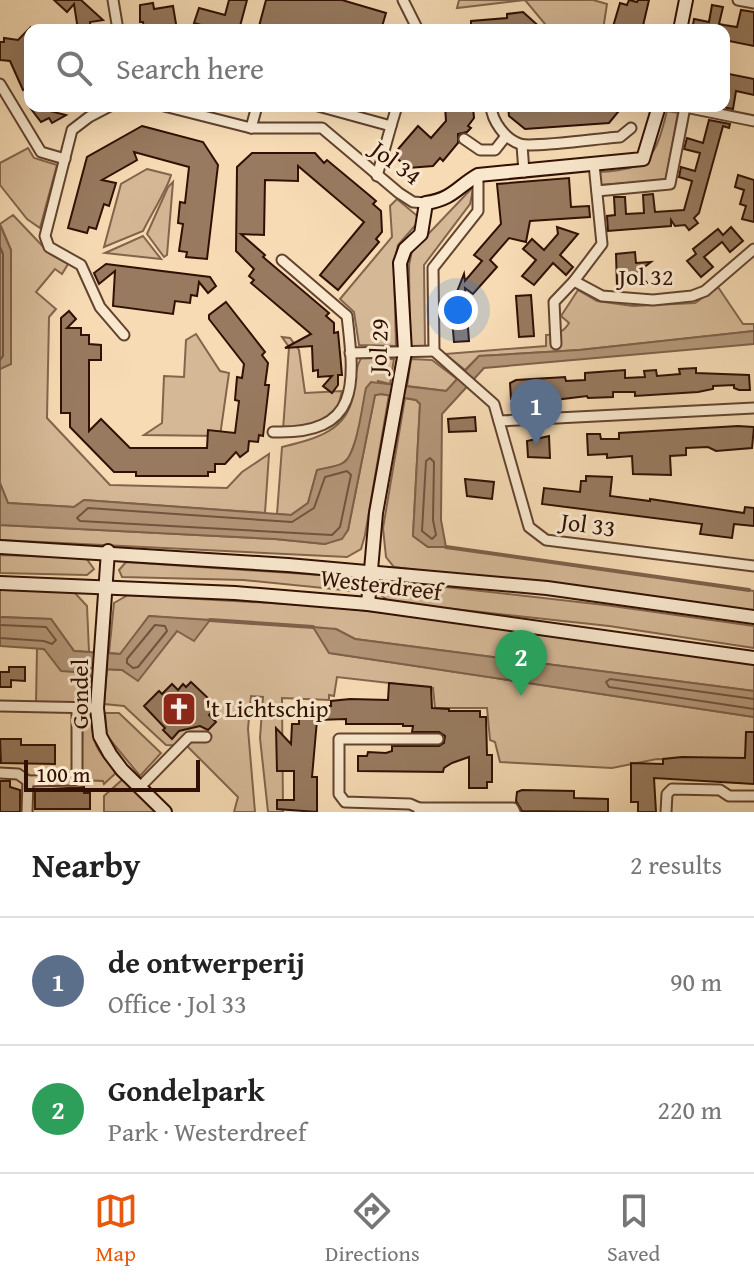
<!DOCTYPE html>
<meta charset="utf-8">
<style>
body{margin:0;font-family:"Gentium Book Plus",serif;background:#f2f2f2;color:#222}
.scale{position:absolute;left:24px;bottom:20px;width:176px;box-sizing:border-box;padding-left:8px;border:4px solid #311003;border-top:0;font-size:22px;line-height:28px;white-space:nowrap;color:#311003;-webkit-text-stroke:6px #f9e8ce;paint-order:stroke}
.you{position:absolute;left:458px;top:310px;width:28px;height:28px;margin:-20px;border:6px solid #fff;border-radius:50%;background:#1a73e8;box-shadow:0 0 0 12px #1a73e833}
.badge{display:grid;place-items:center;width:52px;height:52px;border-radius:50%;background:#ea580c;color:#fff;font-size:26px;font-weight:700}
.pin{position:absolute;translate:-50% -66px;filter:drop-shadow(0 2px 4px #0008)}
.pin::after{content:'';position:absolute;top:42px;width:28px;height:24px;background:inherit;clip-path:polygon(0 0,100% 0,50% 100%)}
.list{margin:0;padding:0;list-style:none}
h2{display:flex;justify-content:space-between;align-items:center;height:104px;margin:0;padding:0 32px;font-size:34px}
h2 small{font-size:26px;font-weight:400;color:#767676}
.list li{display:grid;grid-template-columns:52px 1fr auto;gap:24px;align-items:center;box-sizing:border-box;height:128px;padding:0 32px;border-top:2px solid #e0e0e0}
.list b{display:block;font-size:30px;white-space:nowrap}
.list p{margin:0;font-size:26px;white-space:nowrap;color:#767676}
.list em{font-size:26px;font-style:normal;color:#767676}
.icon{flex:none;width:44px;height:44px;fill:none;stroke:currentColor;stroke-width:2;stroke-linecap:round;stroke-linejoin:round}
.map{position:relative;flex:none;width:754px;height:812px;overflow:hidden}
.search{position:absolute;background:#fff;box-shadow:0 8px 32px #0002;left:24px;right:24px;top:24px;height:88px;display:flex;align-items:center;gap:20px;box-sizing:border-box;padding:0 28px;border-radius:16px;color:#767676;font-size:30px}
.sheet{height:360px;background:#fff}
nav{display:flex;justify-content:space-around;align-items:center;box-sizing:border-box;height:112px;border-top:2px solid #e0e0e0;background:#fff;font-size:22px;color:#767676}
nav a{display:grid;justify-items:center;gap:4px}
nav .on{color:#ea580c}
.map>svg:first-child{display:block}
</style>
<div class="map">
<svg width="754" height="812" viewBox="0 0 754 812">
<rect width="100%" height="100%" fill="#f6dbb4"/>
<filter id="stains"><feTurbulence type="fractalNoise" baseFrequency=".0025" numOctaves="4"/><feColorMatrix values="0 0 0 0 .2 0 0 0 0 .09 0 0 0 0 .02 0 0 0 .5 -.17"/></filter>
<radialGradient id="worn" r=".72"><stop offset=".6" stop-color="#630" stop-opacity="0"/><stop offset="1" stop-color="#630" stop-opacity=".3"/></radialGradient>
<g fill="#d5b896" stroke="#83644c" stroke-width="2">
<path d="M459,0H593L607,4L603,30H550L525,0L457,8Z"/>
<path d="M667,111L678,113L666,180L600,185L599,172C650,169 655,159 667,111Z"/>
<path d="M28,148L34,158L57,165L40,228L27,219L0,185V163Z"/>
<path d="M147,169L171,175C168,188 150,216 143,231L104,247L121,184Z"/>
<path d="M173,182L167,255L164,257L147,234L168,187Z"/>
<path d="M474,186L470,204L424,265L425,346H410L409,265L412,251Z"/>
<path d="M397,199L421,219L398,245L394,264L396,346L359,345L354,312L340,299L392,237L390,206Z"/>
<path d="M13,215L50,254L68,264L62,274L55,269L36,292L56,309L49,317L47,418L110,485L227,488L242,472L269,454L265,513L84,500L74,507L8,503L0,483V369L11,363V250L0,224Z"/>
<path d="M143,236L161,259L105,253Z"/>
<path d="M718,287L743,324H754V331L580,350L479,356L465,370L445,354L546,346V335C556,335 564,332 569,323L561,316L578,290L597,301L633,306L695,303Z"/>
<path d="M196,334L220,371L229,373L220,436L144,435L162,423L164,376L184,377L186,340Z"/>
<path d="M282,337L290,338L299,350L305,393L342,391L337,412L314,425L283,430L289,347Z"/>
<path d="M361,358L394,359L390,384L378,381L349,458L340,465L317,470L308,503L291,515L277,514L282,447C314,439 347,432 353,395C355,382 354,371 361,358Z"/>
<path d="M411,359L432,360L457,379L447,391L407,386Z"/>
<path d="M380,394L389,395L365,535L361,549L347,557L0,540V525L275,539L325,544L348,530L375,395Z"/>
<path d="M405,398L416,400L420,404L413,536L428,547H446L754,591V613L394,567L386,557L383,528Z"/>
<path d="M0,555L86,558L94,569L87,575L0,573Z"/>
<path d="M126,562L335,576L353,578L355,585L353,591L243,580L122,577L119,570Z"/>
<path d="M383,580L605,605L754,626V648L609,626L390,602L381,595Z"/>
<path d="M0,588L74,592L87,606L89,652L74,651L51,619L0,617Z"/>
<path d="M128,595L324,606L629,641L754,661V691L355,639L336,629L330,653L754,717V765L657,759L612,768L500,762L495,742L490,740L487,708H435L433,688L337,677L334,696L329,695V700L282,698L283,812H268L260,738L263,697L251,696L248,729L255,812H234L238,797L187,746L166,745L124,706L104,704L107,669L122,670L138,680L178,630L209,621L149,616L121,654L109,653L114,603Z"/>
<path d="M37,648C56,650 70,666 90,669L91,704H36Z"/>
<path d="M83,713H91C92,743 96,751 117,772L104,784L103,781L81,780Z"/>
<path d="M105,713H119L161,753L140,776L107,736Z"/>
<path d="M123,779L155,812H104V796Z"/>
</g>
<g fill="#b39678" stroke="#7f6049" stroke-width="2">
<path d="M0,225L11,250V364L0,369Z"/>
<path d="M754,331V344L484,368L442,414L441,520L446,547H428L413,536L420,404L416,400L381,394L375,395L348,530L342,539L325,544L275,539L0,525V483L8,503L74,507L84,500L291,515L308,503L317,470C325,468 336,467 343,463C357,455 362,405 366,388L371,382L446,391L479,356L579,350Z"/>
<path d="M149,616L210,620L194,641L177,631L138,681L122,670L80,668L74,672L61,671L44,649L0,646V617L51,619L74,651L120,654Z"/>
<path d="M313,627L336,629L355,639L754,691V717L329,653Z"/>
</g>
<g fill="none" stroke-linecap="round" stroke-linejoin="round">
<g stroke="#72533e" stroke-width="2">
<path d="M0,247L3,254V356L0,360"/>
<path d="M430,458L434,462L433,520L436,535L432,539L422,531L426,461Z"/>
<path d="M347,471L351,475L340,527L332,535L80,521L77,518L88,508L292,522L314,508L325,477Z"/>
<path d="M0,625L46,627L56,640L52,644L44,641L0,638"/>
<path d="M155,625L165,626L167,631L138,667L133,668L127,663V659Z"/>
<path d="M754,699L610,679L606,682L609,687L754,709"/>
</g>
<g stroke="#7f6049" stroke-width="4">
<path d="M446,547L749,590"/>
<path d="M210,620L313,627"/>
</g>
</g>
<g fill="#977a5f" stroke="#311003" stroke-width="2">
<path d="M54,0H81L103,20L90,22L91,30H78L74,4L67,12Z"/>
<path d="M229,0H247L239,30H219L194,23L199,8L225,15Z"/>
<path d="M266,0H342L386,13L381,30H258Z"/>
<path d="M629,0L637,2L638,0H649L642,30H612L620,3L627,5Z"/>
<path d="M153,3L154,9L173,6L177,30H144L143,22H140V5Z"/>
<path d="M712,5L723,7L719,24L724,25L737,27L741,10L754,12V46L724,40V30H692L694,19L709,22Z"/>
<path d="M523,12L543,30H471V21L507,18V14Z"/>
<path d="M30,28V86L23,90L10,61L0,60V42H4V38L18,40Z"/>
<path d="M724,73L754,79V95L736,91L733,109L722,107L726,89Z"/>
<path d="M28,105L30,106L66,115L52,123L49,118L41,122Z"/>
<path d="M445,106L473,107L474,118L468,126L471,128L467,132L458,134V143L443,161L440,158L433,166L408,168L393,155L418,126L431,138L446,121Z"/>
<path d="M508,106H520V110L540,108V106H623L609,123L525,129L509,116Z"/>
<path d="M709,120L730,124L729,128L723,126L699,213L694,218L698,223L689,230L685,225L675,226L671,220V226L608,231L607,216L615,215L614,197H625L626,214L644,213L643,195L653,194L655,212L684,210L692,181L679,177L681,167L695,171L700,153L684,149L687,138L703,143Z"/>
<path d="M142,126L203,142L218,165L207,259L186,257L187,252L179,251L183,224L178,223L180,202L185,203L189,167L134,152L137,160L102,180L116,183L109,206L104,204L96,229L89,227L87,233L68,228L87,157Z"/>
<path d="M252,153H315L324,163L327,160L369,195L376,201L373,204L381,211L382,232L376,239L379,242L338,290L320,275L364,222L298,166V181L265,180L264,235L241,234L265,255L263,257L329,313L326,316L334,323V333L338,332L342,375H338V385L332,393L323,386L332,376L318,377V370L313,371L312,346L285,348L311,334L251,283L254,280L249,276L254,269L236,251L237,167Z"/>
<path d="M738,175L754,180V222L742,219L746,206L740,204L744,190L735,187Z"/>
<path d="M569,178L571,207L589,206L590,217L530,221L526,242L509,238L490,260L497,267L473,294L465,288L469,341L454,342L451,307L464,274L465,281L482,261L474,255L501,224L497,184Z"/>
<path d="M557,227L578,234L560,255L573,267L566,275L553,263L534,285L522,276L536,260L523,249L532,239L544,250L558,234Z"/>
<path d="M731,227L743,241L730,252L722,242L704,257L713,267L701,277L687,261L696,254L693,249L718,229L723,235Z"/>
<path d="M635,252L636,263L651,262L638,272L647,283L617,286L616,254Z"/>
<path d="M106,264L210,277L216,286L208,293L199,282L197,296L191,295L190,303L175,301L173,314L113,306L115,271L99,284L94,273Z"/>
<path d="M531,295L534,336L519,337L516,296Z"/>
<path d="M226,302L265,352L262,355L268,363L265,385H269L263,436L259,435L258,442L249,441L248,451L240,457L236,452L225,464H215V472H208V476H136V472H114L70,427V413H61V318L69,311L76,319L67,328H81V335H89V344L101,345V360H89V431L101,419L130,448H207L208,430L235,433L239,401L235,400L237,377L242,378L244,364L209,319V315Z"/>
<path d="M696,368V373L749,375L750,390H739L734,388V385L713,386V389L698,392L635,396V392H613V397L588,398L587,396L554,400V396L533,398V401L520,402V398L511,399L510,383L516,380L565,377L566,381L585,380V373L625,370V378L645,377L644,371L656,370L657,376L680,374L679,369Z"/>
<path d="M475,417L476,431L449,432L448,419Z"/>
<path d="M738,426L754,427L752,448L716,451L708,447L686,448V455L670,456L671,475L633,474L632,456L607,458V454L588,455L587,434H600L601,439H619V433Z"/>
<path d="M549,436L550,458L528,457L527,441Z"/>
<path d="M586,476L612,477L610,496L650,501V499L744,513L745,507L754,508V526L734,524L732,538L700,534L702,524L542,504L544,488L580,492L581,481H586Z"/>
<path d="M465,479L494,482L492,499L467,496Z"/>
<path d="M9,667H25V681L11,680V687H0V672H9Z"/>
<path d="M191,682L210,700L206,704L213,711L209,715L216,722L208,730L200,726L179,731L172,739L163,730L165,728L144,706L159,691L162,694L172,684L178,690L183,684L186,687Z"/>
<path d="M389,683L431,687L432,708L449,709V711H480V717H486L487,755H492V782H487V788H469V757L452,763L444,768L443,772L358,771V756H367L368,752L386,753L392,751V746H439L444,743L445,736L439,732H412L413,726H403V724H346V719L317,720L312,777H317V812L277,809V800H294V771H277L276,728L291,744L292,724H299V706H331V701L350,699L388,700Z"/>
<path d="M746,732H754V784L654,778L656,812H638V802H631V763L663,764V759L682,757L745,758Z"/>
<path d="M0,739H21V745H55V764L1,763Z"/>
<path d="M0,781H10V787L20,790V812H0Z"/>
<path d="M84,787V793H90V809H35V790Z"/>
<path d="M522,790L574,791V798L608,799V812L522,811L516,801L517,792Z"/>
</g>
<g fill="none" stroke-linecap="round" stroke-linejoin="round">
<g stroke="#62432f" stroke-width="13">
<g id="street">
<path d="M113,0L118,30"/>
<path d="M403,0L418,30"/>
<path d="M738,0L754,3"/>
<path d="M0,84L41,152L65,159"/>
<path d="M110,106L89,117L72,130L45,236L49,247L81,265L100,307L124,335"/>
<path d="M164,106L251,128H322L399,193L413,202L426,203"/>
<path d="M318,106L391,126L377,176"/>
<path d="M491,106C492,121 505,139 520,144C532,148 602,138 620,137L631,128"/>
<path d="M680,106L754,121"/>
<path d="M391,126L397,106"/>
<path d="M251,128L257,106"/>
<path d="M464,139L480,150H495L506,136"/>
<path d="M522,145L524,172"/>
<path d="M478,175V211L433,268L434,351L494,404L529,527L546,540L754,566"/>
<path d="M597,191L670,184L685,107"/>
<path d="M574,281L602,296L653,300L692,296L705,291L754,249"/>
<path d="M556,344L554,302L574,281L602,244L594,164"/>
<path d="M350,353L434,351"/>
<path d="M499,421L754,408"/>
<path d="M273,432C361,435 355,384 347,316L282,260"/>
<path d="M0,706L97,708"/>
<path d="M0,773L18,774L28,781L74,780L77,770V708"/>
<path d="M140,787L189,737H206"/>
<path d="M419,808H513L515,812"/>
<path d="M27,812L28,781"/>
<path d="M419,812V808L410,804L345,802L339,794V739H438"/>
<path d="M666,812L667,794L672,789L720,790L729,796H754"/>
</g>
</g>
<g stroke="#311003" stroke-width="16">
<g id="secondary">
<path d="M680,30L686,0"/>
<path d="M0,547L288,565L547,588L754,617"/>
<path d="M108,551L97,708L100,736L110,754L122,770L165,812"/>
<path d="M0,583L235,593L368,604L754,658"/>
<path d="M368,604L376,513L405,352L400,263L405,249L421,234L426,203C453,199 457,187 478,175L643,159L659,106"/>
</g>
</g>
<use href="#street" stroke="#f9e8ce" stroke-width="9"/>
<use href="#secondary" stroke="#f9e8ce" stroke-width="12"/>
</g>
<defs>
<g id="church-square" transform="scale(1.8)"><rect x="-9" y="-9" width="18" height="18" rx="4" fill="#8f2418" stroke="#f9e8ce"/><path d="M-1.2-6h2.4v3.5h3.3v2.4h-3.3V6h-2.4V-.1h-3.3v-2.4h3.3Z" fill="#fff"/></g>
</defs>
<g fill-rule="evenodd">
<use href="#church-square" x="179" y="709"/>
</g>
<g text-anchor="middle" stroke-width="6" stroke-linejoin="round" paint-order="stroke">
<g font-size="24" fill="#311003" stroke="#f9e8ce">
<text transform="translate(396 163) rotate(37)" y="8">Jol 34</text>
<text x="646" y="285">Jol 32</text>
<text transform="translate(379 346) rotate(-88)" y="8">Jol 29</text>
<text transform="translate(588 525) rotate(8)" y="8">Jol 33</text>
<text transform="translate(381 585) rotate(7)" y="8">Westerdreef</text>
<text transform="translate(80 694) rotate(-90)" y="8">Gondel</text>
</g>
<g font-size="24" fill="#311003" stroke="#f9e8ce" text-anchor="start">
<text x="205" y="717">'t Lichtschip</text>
</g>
</g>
<rect width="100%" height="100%" filter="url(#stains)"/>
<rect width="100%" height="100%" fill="url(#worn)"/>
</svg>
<div class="scale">100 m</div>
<div class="you"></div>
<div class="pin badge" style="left:536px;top:445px;background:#5c6f8a">1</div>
<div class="pin badge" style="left:521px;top:696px;background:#2e9e5b">2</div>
<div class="search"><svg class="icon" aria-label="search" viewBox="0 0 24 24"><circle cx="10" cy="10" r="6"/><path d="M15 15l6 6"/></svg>Search here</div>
</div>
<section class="sheet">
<h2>Nearby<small>2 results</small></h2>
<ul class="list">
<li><span class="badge" style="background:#5c6f8a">1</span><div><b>de ontwerperij</b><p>Office · Jol 33</p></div><em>90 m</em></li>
<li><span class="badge" style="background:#2e9e5b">2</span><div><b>Gondelpark</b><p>Park · Westerdreef</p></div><em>220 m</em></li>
</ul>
</section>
<nav>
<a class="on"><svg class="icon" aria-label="map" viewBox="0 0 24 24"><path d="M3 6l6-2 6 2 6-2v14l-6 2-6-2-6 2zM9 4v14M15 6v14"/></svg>Map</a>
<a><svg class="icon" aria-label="directions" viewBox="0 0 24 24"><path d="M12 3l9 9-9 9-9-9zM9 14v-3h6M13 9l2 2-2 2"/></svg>Directions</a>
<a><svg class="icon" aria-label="saved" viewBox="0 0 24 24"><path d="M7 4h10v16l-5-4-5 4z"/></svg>Saved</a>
</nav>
